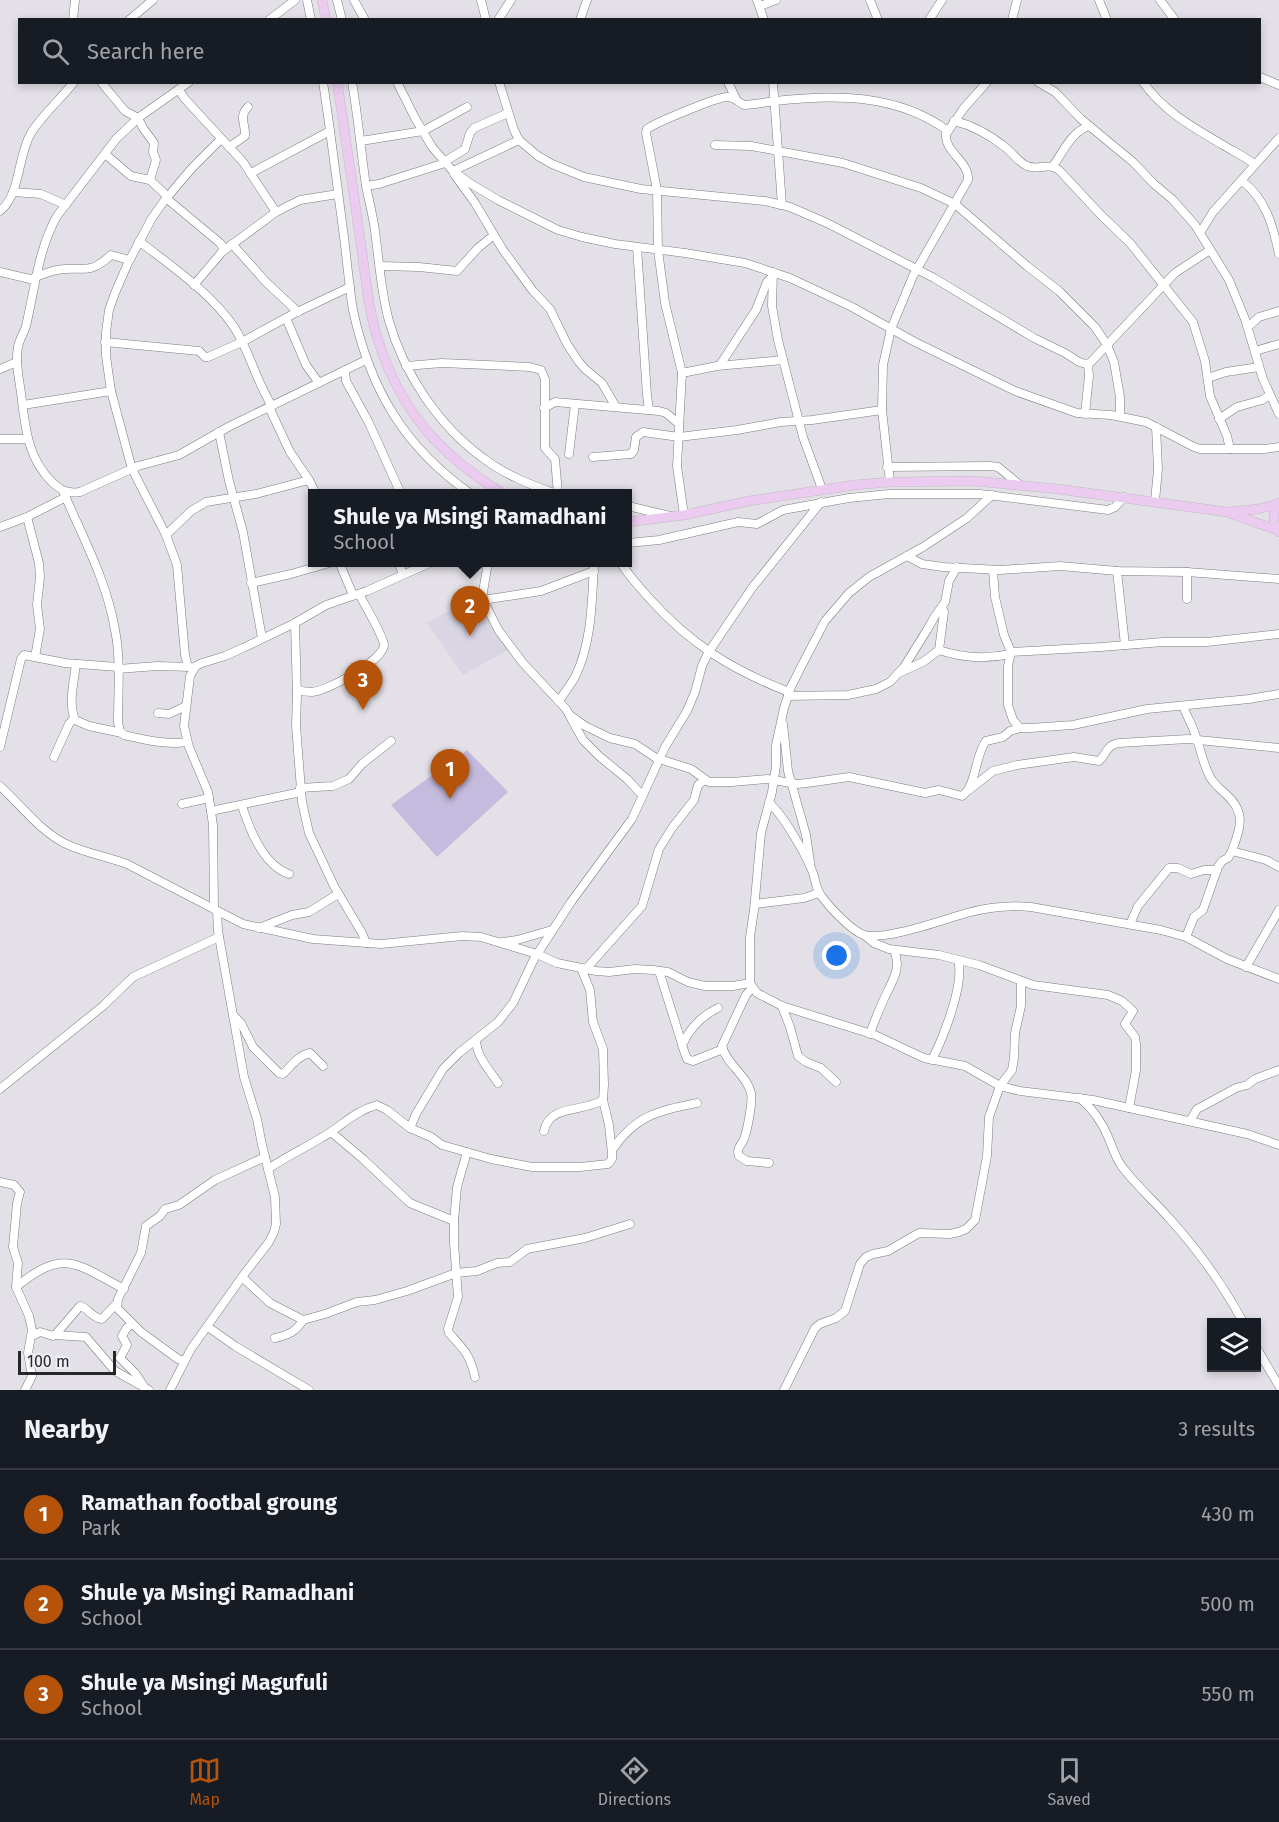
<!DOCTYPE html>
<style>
body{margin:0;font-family:"Fira Sans",sans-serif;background:#242831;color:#f1f3f6}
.controls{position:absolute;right:18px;bottom:18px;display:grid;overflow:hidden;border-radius:0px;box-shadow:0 3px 9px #0003}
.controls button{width:54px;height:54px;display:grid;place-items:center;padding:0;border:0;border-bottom:2px solid #363941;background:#171b24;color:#f1f3f6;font:30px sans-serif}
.scale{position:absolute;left:18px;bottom:15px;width:98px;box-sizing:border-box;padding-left:6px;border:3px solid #272629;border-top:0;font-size:16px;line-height:21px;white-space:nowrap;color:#272629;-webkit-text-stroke:4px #f0eef5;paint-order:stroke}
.you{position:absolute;left:837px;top:956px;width:21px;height:21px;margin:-15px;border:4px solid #fff;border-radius:50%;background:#1a73e8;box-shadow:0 0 0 9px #1a73e833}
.badge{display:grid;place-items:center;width:39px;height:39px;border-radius:50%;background:#b45309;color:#fff;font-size:20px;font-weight:700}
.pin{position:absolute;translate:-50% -50px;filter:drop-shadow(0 2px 3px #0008)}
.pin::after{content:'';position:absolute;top:32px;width:21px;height:18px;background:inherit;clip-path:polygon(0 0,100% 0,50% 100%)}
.popup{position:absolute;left:308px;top:489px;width:324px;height:78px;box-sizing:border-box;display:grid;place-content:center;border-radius:0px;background:#171b24;filter:drop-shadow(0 2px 4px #0005);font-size:20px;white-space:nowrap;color:#9ea1a6}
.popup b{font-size:22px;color:#f1f3f6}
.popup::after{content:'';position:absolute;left:50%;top:100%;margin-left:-12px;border:12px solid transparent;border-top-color:#171b24}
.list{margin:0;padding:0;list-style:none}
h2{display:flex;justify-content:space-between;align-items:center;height:78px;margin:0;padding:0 24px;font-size:26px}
h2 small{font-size:20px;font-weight:400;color:#9ea1a6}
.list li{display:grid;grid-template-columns:39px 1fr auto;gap:18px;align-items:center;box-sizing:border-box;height:90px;padding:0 24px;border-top:2px solid #363941}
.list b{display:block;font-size:22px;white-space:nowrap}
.list p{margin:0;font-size:20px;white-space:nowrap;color:#9ea1a6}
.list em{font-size:20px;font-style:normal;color:#9ea1a6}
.icon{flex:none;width:33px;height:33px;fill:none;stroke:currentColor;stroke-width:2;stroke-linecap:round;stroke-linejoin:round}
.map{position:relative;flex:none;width:1279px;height:1390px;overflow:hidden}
.search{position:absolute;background:#171b24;box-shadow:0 3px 9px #0003;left:18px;right:18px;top:18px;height:66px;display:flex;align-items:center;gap:15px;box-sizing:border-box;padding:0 21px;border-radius:0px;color:#9ea1a6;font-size:22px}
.sheet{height:348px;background:#171b24}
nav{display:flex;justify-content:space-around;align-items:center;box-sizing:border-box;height:84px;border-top:2px solid #363941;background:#171b24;font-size:16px;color:#9ea1a6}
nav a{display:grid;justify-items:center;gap:3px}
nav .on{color:#b45309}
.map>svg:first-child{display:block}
</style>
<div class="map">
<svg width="1279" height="1390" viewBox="0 0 1279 1390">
<rect width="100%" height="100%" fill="#e3e1e7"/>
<path fill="#d9d5e3" d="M476,596L512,648L463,675L427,623Z"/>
<path fill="#c5bbde" d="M467,750L508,792L437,857L391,805Z"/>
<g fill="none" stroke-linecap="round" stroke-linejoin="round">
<g stroke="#7c7b80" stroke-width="9">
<g id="minor">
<path d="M307,0L311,20"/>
<path d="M337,0L342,20"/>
<path d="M354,0L365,20"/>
<path d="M481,0L486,20"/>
<path d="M757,0L764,20"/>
<path d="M870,0L878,20"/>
<path d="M1099,0L1107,20"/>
<path d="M1160,0L1175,20"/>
<path d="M760,6L776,0"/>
<path d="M73,20L75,0"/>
<path d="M129,20L153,0"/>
<path d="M269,20L295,0"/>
<path d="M498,20L511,0"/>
<path d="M580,20L587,0"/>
<path d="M929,20L942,0"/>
<path d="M1012,20L1017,0"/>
<path d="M1260,77L1279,85"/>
<path d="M101,82L125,111L138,118L143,128L154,143L153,152L156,160L150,180L167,196"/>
<path d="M189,82L138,118L116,139L57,216C38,250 35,288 26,326C24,333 19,340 18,347C15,362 19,378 21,393C25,425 27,458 52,482C60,490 68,494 80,492L138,466L179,455L230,426L366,360"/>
<path d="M323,82C331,134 337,185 344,237C347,261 349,286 353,310C370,389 404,447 471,494"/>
<path d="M352,82C358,117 361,152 366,186C369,201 373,216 375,231C379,261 381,292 389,321C404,374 439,426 483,458C505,475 531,485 557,494"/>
<path d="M397,82L415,118L432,147L452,170L471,184L498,200L558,230L582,237L615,244L685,253L745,263L790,278L852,307L913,341L1015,391L1077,413L1111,415L1146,422L1194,447L1200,449H1264L1279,447"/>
<path d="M499,82L514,130L519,140L538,156L552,164L584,177L641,189L765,201L790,207L827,223L934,278L1034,338L1065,353L1079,362L1086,364L1090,363L1175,273L1210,250"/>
<path d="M728,82L736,99"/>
<path d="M773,82L782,205"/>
<path d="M1038,82L1055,92L1081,119L1133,162L1154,184L1172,199L1195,225L1229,280L1245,319L1263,379L1279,414"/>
<path d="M1143,82C1163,111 1194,128 1223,145C1234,152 1245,156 1255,165"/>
<path d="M179,90L185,99L243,162L276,212"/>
<path d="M954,121C972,125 991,136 1005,147C1013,153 1018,162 1027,166C1039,171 1047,162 1059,170L1100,214L1130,243L1193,322L1205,361L1210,396L1227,436L1230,449"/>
<path d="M361,141L423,131L467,107"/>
<path d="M715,145L751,146L843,163L921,188L955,204L1027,266L1059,291L1095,327L1107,345L1114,362L1120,397V416"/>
<path d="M229,147L245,136C246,124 238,117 248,107"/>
<path d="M105,154L131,176L150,180"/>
<path d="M444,162L465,149L470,133L474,128L508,113"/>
<path d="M1053,166C1063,152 1072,131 1089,126"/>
<path d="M453,171L519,140"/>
<path d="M251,173L330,131"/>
<path d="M454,174L475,203L503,250L533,291L550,309L567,344L579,362L585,369L602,383L616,407"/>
<path d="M1242,181C1266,199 1273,226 1279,254"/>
<path d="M366,186L379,184L445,163"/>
<path d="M13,192L41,194L66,205"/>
<path d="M166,198L220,243L223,247L222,252L194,285"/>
<path d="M0,211C21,194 17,157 31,133C43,114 60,100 74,82"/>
<path d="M1200,233L1213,212L1279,138"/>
<path d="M139,241C172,267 210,292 234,327C250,352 256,381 272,406"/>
<path d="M232,244L266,282L298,312"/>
<path d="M637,247L647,395L649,410"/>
<path d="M222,252L276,212L300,200L338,194"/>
<path d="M380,266L419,267L457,271L478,248L494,235"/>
<path d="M0,272L34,280"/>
<path d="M773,272L772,306L778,340L803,437L822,489"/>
<path d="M35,277C42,275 50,271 57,270C84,265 87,277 111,255L129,260"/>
<path d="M286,318L306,365L319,383"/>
<path d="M1248,327L1259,317L1279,311"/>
<path d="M105,342L199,351L205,357H208L242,342L295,313L350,287"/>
<path d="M1255,351L1279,344"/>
<path d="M720,365L756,310L767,282L773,276"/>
<path d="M406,366L442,363L530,367L541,370L545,379V448L555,459L558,494"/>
<path d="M0,369L17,362"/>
<path d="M345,370L346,381L369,423L401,494"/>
<path d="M682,373L717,366L783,360"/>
<path d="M1208,378L1226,372L1259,367"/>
<path d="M23,405L111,391"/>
<path d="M269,407L290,452L309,480L316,494"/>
<path d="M544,408L555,402L659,411L666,413L679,424"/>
<path d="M1085,414L1089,376L1088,364"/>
<path d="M1219,419L1237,407L1262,400L1270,395"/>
<path d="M219,432L229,481L243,532L262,638"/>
<path d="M0,439H28"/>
<path d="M569,454L575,404"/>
<path d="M593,457L631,454L634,450L636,437L643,432L679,437L737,430L781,422L812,420L882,410"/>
<path d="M887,467L990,466L998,467L1020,485"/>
<path d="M890,482L882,410L883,365L891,329L913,276L968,180C970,162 944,152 946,134L964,108L987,82"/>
<path d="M63,491C82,536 107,581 115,630C121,659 118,692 118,722L120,732L124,735C146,740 165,745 187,742"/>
<path d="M992,495L967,518L923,547L869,577L849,593L825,621L801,667L791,687L784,708L776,745V766L772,792L761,833L754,910L750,937V983L757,993L782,1006L875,1035L924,1058L965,1066L1000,1086L1020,1091L1093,1100L1247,1134L1279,1145"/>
<path d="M1155,501L1158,469L1156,427"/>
<path d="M628,506L670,516"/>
<path d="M684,515L677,466L682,373L665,303L658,250L657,190L646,133L647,129C655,123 717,97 727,97C735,97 738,102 744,105C754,105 765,102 775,101C835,94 898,94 948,131"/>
<path d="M27,517L39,563L40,577L37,605L40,629L35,657"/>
<path d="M0,527L27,517L66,497"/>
<path d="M166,535L191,511L206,502L256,494L309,480"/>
<path d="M628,543L659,540L738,522L757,524L783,510L849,498L889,494H980L1108,510L1115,507L1124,497"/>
<path d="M907,556L922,564L943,567L1000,570L1060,566L1117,571L1187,572L1279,579"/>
<path d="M339,562L353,595"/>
<path d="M398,562L403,574"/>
<path d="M488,562L483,592V600L499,631L523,663L566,709L583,740L599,756L627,779L642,795"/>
<path d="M620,562C629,576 639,587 649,598C690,644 732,670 789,692"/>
<path d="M993,570L995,597L1004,635L1011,652L1008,666V705L1013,720L1020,728H1030L1073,725L1147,709L1249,699L1279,694"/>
<path d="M1117,571L1125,645"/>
<path d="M1187,572V599"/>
<path d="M251,583L291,574L333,562"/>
<path d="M483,600L541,591L594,571"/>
<path d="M295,623L297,696L296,726L302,802L309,833L334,886L362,933L366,943"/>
<path d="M939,650C962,658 987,659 1011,654"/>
<path d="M1011,652L1101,647L1163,642H1207L1279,634"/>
<path d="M76,664C74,682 68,703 75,720L89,726L122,733"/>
<path d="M188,667L185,655L177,565L166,535L132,469L111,391L106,356V332L109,310L115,293L128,263L152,218L164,201L192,168L221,139"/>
<path d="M118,669L157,666L191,667"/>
<path d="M901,672L923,662L939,650L944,612L942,607"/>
<path d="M297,690C301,691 306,692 311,692C326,692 384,660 384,645C383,635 364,604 359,594"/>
<path d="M788,696L848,695L876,689L890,682L904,667L927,630L935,616L945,602L949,581L957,567"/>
<path d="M559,701C564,693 570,686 575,677C592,643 592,600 594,562"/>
<path d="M1183,706C1187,717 1193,726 1196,737C1201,750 1203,764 1210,777C1218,791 1235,797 1239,814C1242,826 1236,839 1232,851"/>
<path d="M158,713L169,714L186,706"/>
<path d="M571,716L585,726L610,738L635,744L656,758L691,769L709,782H732L767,779L797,784L807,783L849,777L925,793L939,790L962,796C976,787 975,755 986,741L1003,737L1010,731L1020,728"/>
<path d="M783,724L788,771L806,835L810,862"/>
<path d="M0,747L21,659L24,655L65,663L118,667"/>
<path d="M54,757L69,724L74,718"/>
<path d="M0,786C21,805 38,829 64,843C84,853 106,856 127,864L243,924L313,939L381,944L462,936L481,937L537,954L557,963L596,971L609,972L635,969L653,970L668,972L688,982L705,986H733L750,983"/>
<path d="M300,788L333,786L349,779L362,764L391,741"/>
<path d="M969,790L993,771L1017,765L1074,757L1099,761C1107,754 1106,745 1119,743L1188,739L1279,748"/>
<path d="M769,803C782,813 807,856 813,873C816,882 816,891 823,898C831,909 852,931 864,935C886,941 945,919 967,913C988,907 1010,905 1031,907L1161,930L1186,937L1227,959L1279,979"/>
<path d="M182,804L209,798"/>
<path d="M242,806C249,828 264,866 289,874"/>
<path d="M211,811L301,792"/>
<path d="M755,904L804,898L819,893"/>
<path d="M214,909L213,825L208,792L189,747L184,726L190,676L196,666L202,663L225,656L243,648L295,623L326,605L367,591L432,562"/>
<path d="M1130,924L1138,906L1169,868H1178L1191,874L1204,870H1217"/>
<path d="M259,928L292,915L309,912L338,894"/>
<path d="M864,935L874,943L889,949L939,955L979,965L1033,985L1108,995L1122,1001L1133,1011L1125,1024L1135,1037L1136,1044V1070L1129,1108"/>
<path d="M1186,937L1194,917L1203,910L1218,867L1222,861L1228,858L1232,851L1266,860L1279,867"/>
<path d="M502,942L517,940L552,930"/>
<path d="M1246,967L1279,910"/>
<path d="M586,969L642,906L659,849L672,828L694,800L698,785L705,780"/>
<path d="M659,971L682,1044"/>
<path d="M752,988L746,995L722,1046C726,1064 747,1075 751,1093C753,1102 747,1131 744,1139C741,1146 736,1148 739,1156L747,1161L769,1163"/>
<path d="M782,1006L790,1027L798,1056L806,1062L821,1068L836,1082"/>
<path d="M718,1008C701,1016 690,1028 682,1045L687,1059L693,1061L723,1049"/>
<path d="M233,1015L241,1023L253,1047L279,1073L283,1074C291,1066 299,1055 310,1053L323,1066"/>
<path d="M870,1034C874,1022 879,1010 884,999C892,981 902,969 894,950"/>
<path d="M476,1040C477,1058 489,1069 498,1083"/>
<path d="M932,1060C943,1038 965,984 958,960"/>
<path d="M0,1089L103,1006L133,977L219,937"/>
<path d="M1080,1098C1093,1109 1103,1124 1109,1139C1113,1149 1116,1159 1123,1168C1137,1186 1154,1201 1169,1218C1198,1250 1223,1285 1243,1322"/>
<path d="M1190,1121L1197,1109L1201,1107L1236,1088L1247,1085L1255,1079L1279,1070"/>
<path d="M410,1128L416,1114L443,1069L459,1053L498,1022L513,1003L534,959L571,902L632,819L665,747L687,711L695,692L702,666L708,653L752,588L821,502"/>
<path d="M544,1131C550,1104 581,1113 603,1100"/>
<path d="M331,1132L363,1159L410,1203L454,1221"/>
<path d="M612,1150C636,1115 658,1111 697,1103"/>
<path d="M467,1152L457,1187L454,1221V1243L458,1297L448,1329L449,1333C464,1350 470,1354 475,1377"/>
<path d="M268,1169C285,1157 303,1149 321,1138C341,1127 354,1111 377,1105L387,1110L410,1128L431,1137L442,1145L491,1159L532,1167H580L608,1164L612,1159V1153L609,1125L603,1100L604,1085L603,1049L593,1022L590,990L581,968"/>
<path d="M0,1182L14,1185L20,1192L17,1203L13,1247L18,1263L16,1287L29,1316L32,1330L28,1353L32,1376L25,1390"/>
<path d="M456,1273L477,1271L497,1263L510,1262L527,1249L585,1238L630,1224"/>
<path d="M242,1277L270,1303L303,1320L325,1314L357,1302L375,1300L407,1291L456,1273"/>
<path d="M16,1287C64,1248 75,1263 124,1289"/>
<path d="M132,1323L126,1329L122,1336L127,1345L120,1358L135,1373L143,1385"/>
<path d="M208,1327L235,1346L309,1390"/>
<path d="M54,1335L86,1337L115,1371L149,1390"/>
<path d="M32,1336L40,1332L53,1336L56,1334L80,1306C88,1308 92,1318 102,1319L116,1304"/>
<path d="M275,1338C288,1335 296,1332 303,1320"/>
<path d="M1256,1347L1279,1386"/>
<path d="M184,1361L178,1359L141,1332L117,1308L118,1299L141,1253L146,1226L160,1216L165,1209L179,1205L215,1180L265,1157"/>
<path d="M170,1390L191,1349L242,1277L269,1242L274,1232L276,1224L275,1197L262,1145L257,1119L244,1077L218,931L217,911"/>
<path d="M784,1390L815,1328L820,1324L836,1318L845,1311L860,1264L866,1257L873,1254L888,1251L919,1233L950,1234L959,1232L966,1229L975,1220L987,1156L989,1117L1000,1086L1012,1070L1014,1058L1015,1033L1021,1006V981"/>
</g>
</g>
<g stroke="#bebebf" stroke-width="10">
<g id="major">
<path d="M322,0L326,20"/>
<path d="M337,82C345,132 352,182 359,231C365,268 367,308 379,343C401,412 442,457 504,494"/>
<path d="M1279,503C1272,512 1272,523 1279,532"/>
<path d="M1229,512L1258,509L1277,504"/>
<path d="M628,522L684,515L749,501L855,485L890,482L975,481L1058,489L1227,512L1277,530"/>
</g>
</g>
<use href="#minor" stroke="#fff" stroke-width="8"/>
<use href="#major" stroke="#ebcbef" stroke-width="9"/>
</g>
</svg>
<div class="controls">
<button><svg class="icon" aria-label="layers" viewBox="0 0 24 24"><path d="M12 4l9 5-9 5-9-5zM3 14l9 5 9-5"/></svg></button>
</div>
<div class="scale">100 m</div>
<div class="you"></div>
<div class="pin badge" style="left:450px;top:799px">1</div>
<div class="pin badge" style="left:470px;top:636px">2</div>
<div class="popup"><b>Shule ya Msingi Ramadhani</b>School</div>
<div class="pin badge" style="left:363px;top:710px">3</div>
<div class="search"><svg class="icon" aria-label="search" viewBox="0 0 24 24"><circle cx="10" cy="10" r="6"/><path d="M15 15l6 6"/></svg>Search here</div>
</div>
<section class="sheet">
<h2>Nearby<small>3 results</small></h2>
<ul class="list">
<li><span class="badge">1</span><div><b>Ramathan footbal groung</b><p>Park</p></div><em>430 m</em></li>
<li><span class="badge">2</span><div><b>Shule ya Msingi Ramadhani</b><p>School</p></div><em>500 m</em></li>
<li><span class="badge">3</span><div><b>Shule ya Msingi Magufuli</b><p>School</p></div><em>550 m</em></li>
</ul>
</section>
<nav>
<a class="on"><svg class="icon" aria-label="map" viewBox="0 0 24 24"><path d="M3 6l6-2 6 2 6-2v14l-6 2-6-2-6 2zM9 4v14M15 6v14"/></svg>Map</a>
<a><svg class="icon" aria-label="directions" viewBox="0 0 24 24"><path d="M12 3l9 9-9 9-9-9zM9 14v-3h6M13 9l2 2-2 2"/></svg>Directions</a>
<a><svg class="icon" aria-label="saved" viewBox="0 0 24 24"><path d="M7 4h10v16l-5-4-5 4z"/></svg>Saved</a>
</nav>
